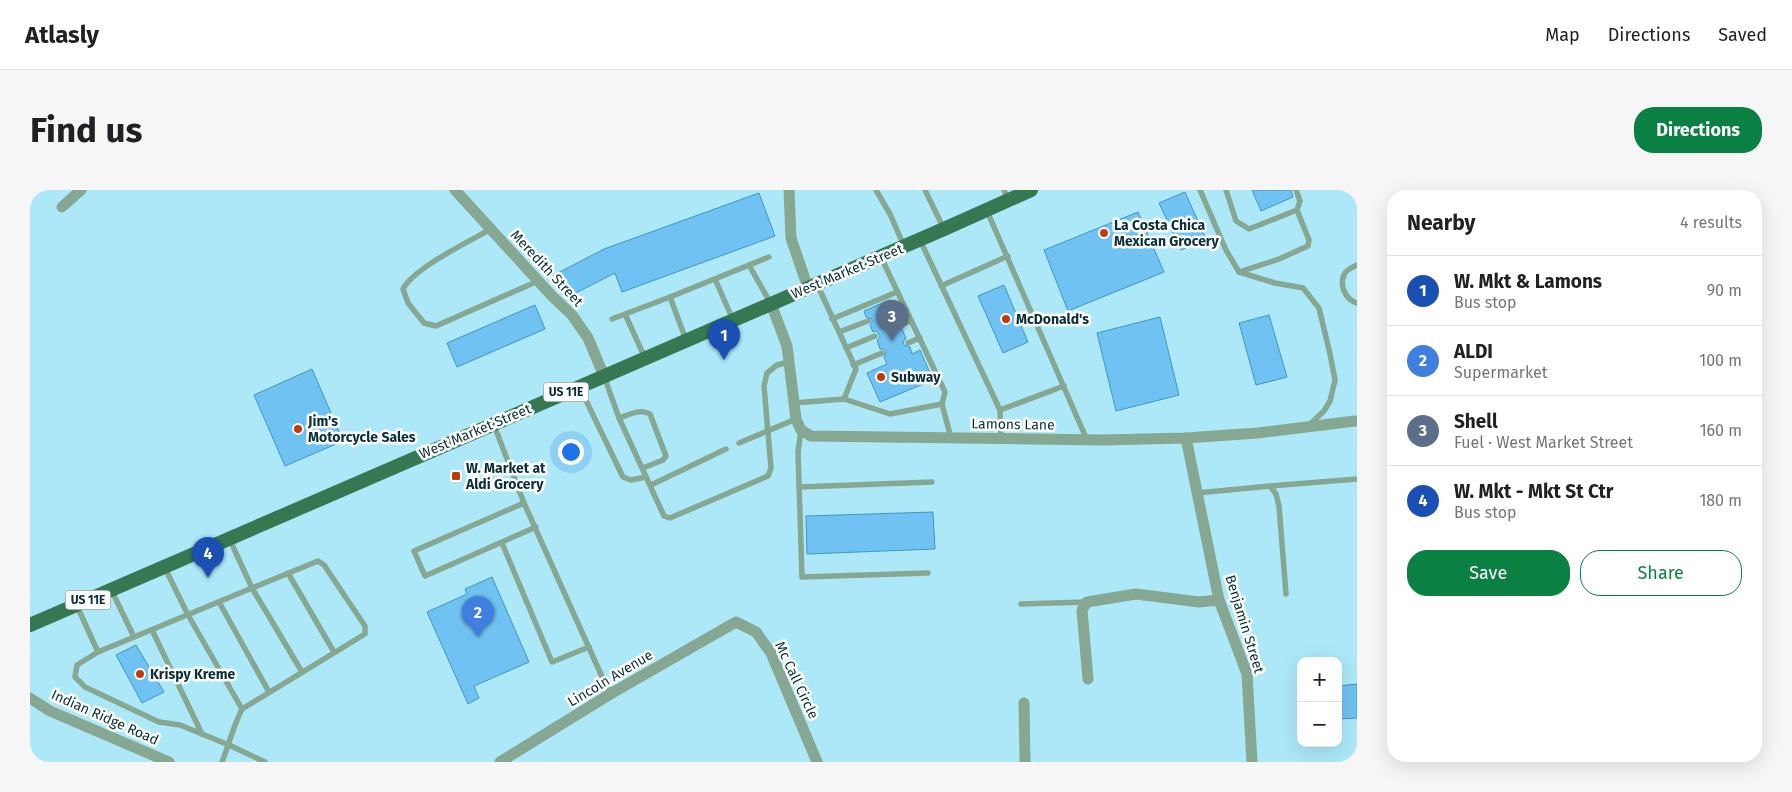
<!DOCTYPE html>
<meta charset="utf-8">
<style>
body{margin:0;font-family:"Fira Sans",sans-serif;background:#f6f6f6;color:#202124}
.controls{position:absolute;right:15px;bottom:15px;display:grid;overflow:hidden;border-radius:10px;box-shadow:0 5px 20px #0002}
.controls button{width:45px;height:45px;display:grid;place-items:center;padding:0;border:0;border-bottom:1px solid #e0e0e0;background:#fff;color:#202124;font:25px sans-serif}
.you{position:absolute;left:540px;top:261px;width:18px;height:18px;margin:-12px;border:4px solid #fff;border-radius:50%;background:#1a73e8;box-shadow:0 0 0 8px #1a73e833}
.badge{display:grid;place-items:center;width:32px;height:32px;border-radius:50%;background:#0b8043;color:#fff;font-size:16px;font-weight:700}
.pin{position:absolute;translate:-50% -41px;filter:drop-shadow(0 1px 2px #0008)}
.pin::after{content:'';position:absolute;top:26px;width:18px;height:15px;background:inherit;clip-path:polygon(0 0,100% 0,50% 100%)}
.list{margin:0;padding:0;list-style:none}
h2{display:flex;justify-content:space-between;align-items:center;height:65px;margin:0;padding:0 20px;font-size:21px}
h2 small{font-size:16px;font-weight:400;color:#757577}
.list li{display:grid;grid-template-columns:32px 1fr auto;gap:15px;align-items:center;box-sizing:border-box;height:70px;padding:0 20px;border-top:1px solid #e0e0e0}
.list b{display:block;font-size:19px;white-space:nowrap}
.list p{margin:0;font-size:16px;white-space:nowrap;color:#757577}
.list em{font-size:16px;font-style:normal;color:#757577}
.actions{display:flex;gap:10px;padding:15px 20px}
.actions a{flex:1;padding:11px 0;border:1px solid #0b8043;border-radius:20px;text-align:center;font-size:18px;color:#0b8043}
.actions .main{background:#0b8043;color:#fff}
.map{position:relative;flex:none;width:1327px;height:572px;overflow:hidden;border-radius:20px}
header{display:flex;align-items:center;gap:30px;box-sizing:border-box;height:70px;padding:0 25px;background:#fff;border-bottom:1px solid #e0e0e0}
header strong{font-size:24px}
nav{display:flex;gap:28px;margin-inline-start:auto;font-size:18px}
.intro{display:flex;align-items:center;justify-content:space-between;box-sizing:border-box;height:120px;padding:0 30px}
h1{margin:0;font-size:35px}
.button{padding:12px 22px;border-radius:20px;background:#0b8043;color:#fff;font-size:18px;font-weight:700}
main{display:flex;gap:30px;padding:0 30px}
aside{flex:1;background:#fff;border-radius:20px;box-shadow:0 5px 20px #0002}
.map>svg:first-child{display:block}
</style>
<header>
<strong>Atlasly</strong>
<nav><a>Map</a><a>Directions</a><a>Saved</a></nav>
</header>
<div class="intro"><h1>Find us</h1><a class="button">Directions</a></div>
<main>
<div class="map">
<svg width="1327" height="572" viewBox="0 0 1327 572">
<rect width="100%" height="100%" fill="#ace8f8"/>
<g fill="#6fc2f2" stroke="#4196c4">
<path d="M1222,0H1261L1263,7L1231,21Z"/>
<path d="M1155,2L1176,49L1151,60L1129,13Z"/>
<path d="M729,3L745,46L592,102L585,83L536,108L524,85L574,59Z"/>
<path d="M1108,22L1134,82L1038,121L1014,60Z"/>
<path d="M974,95L998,152L973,163L948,106Z"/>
<path d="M859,110L862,116L859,118V121L861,124H865L868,131L866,134V137L869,139H872L876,149L873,152L874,155L880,157L882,164L890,160L903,190L850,212L837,183L857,174L854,167L856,162L854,159H850L847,150L850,147L849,144L846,141L843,142L840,135L842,132V129L836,127L834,121Z"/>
<path d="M505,115L515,139L427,177L417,153Z"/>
<path d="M1239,125L1257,187L1226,195L1209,133Z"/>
<path d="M1130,127L1149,205L1086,221L1067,143Z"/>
<path d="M282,179L313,251L255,276L224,205Z"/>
<path d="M903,322L905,359L777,364L776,326Z"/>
<path d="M462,387L499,472L444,496L449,508L438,514L397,422L437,404L435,399Z"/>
<path d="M106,455L134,502L112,513L86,465Z"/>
<path d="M1327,494V528L1308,529V496Z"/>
</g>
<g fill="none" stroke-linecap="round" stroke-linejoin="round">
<g stroke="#86a791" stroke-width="5.5">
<path d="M846,0L860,24L874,56"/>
<path d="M895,0L914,39"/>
<path d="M974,0L978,10"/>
<path d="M1170,0L1196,60L1209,82L1245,93L1273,98L1289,118L1300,164L1305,190L1300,211L1294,221L1279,235"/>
<path d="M1196,0L1206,31L1219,39L1267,20L1270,11L1266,0"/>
<path d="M957,21L1057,250"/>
<path d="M461,39C438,52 384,78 373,99L378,113L394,133L406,136L508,91"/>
<path d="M890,50L970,220L971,249"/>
<path d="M851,67L915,202L912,214L921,248"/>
<path d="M719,75L741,114"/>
<path d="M1327,75C1322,77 1316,80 1314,85C1309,96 1316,110 1327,113"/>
<path d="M1209,82L1249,69L1278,56L1279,50L1267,20"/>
<path d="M685,89L703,130"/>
<path d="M787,94L826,179L814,209"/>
<path d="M911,96L978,66"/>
<path d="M863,120L874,115"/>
<path d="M595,124L615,168"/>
<path d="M582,129L640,107"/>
<path d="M802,129L867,102"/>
<path d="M870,135L881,131"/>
<path d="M809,142L838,131"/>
<path d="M656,150L640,107L739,67"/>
<path d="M878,153L890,148"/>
<path d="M816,158L845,146"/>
<path d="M823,175L852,163"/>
<path d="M574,186L589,228L634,326L640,328L738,286L741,278L734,196L737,183L747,175L759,172"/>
<path d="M549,196L593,287L601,290L616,287"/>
<path d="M764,213L814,209L860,224L912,214"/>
<path d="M970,220L1034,196"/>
<path d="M589,228C599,225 610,218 620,224L636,266L633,270L613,278"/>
<path d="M464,235L494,313L573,489L582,503"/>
<path d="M771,240L768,262L772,387L898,383"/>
<path d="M709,253L766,229"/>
<path d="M621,295L696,259"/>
<path d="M1240,296L1327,289"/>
<path d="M769,297L902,292"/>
<path d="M1167,303L1240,296L1246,304L1249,316L1256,404"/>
<path d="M494,313L384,361L395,386L506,337"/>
<path d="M199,348L222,398L68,462L47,475L45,487L55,497L129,532L150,535L199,555L235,572"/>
<path d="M472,353L522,472L559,457"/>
<path d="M134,376L158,425L212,519"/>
<path d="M258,383L304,462"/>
<path d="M81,399L104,447"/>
<path d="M189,412L239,502"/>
<path d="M991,414L1057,412"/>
<path d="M47,416L68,462"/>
<path d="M122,440L172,544"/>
<path d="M192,572C199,554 203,537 212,519L335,444V436L294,375L288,371L222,398L272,482"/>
</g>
<g stroke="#86a791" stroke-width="11">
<path d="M425,0L521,105L542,125L558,148L574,186"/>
<path d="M759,0L761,48L778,98"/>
<path d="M32,17L51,0"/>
<path d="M741,114L757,156L766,229L771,240L781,246L1073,250L1156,248L1228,243L1325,231"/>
<path d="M1156,248L1189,410L1217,484L1222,572"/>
<path d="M1058,489L1052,420L1057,412L1106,404L1169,412L1189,410"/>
<path d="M0,508L20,521L139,572"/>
<path d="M994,513L995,572"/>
<path d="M470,572L582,503L706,432L726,442L741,463L787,572"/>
</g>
<path stroke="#367852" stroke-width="14" d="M0,435L914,39L1001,0"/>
</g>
<g fill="#c2390d" stroke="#fefefe" stroke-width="2">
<circle cx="1074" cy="43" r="5"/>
<circle cx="976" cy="129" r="5"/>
<circle cx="851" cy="187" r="5"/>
<circle cx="268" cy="239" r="5"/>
<rect x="421" y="281" width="10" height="10" rx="2.5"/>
<circle cx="110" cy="484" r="5"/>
</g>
<g text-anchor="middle" stroke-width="5" stroke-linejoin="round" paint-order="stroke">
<g fill="#fefefe" stroke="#536d73" stroke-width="1">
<rect x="513.5" y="192.5" width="45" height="19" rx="4"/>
<rect x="35.5" y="400.5" width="45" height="19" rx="4"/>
</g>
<g font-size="12" font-weight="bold" fill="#0a2f37">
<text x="536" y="206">US 11E</text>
<text x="58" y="414">US 11E</text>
</g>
<g font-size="14" font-weight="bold" fill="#0a2f37" stroke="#fefefe" text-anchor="start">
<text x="1084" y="40">La Costa Chica<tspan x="1084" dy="16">Mexican Grocery</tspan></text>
<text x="986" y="134">McDonald's</text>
<text x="861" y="192">Subway</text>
<text x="278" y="236">Jim's<tspan x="278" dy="16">Motorcycle Sales</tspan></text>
<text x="436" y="283">W. Market at<tspan x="436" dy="16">Aldi Grocery</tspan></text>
<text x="120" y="489">Krispy Kreme</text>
</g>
<g font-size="14" fill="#0a2f37" stroke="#fefefe">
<text transform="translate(517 78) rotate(47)" y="5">Meredith Street</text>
<text transform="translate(817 81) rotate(-23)" y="5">West Market Street</text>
<text transform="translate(983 234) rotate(1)" y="5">Lamons Lane</text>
<text transform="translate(445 241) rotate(-23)" y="5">West Market Street</text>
<text transform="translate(1215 434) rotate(73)" y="5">Benjamin Street</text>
<text transform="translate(580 488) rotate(-31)" y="5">Lincoln Avenue</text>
<text transform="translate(767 490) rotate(65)" y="5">Mc Call Circle</text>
<text transform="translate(75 527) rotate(24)" y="5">Indian Ridge Road</text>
</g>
</g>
</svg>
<div class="controls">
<button>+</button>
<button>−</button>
</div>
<div class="you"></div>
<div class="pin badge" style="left:694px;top:170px;background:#1a4fb4">1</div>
<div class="pin badge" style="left:448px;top:447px;background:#3f7fe0">2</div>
<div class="pin badge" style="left:862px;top:151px;background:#5c6f8a">3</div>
<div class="pin badge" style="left:178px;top:388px;background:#1a4fb4">4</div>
</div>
<aside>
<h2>Nearby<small>4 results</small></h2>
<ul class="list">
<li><span class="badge" style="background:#1a4fb4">1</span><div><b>W. Mkt &amp; Lamons</b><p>Bus stop</p></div><em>90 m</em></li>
<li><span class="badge" style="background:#3f7fe0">2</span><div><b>ALDI</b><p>Supermarket</p></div><em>100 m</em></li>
<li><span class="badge" style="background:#5c6f8a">3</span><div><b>Shell</b><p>Fuel · West Market Street</p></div><em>160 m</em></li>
<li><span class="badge" style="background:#1a4fb4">4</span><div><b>W. Mkt - Mkt St Ctr</b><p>Bus stop</p></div><em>180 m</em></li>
</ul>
<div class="actions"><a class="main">Save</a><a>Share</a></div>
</aside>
</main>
